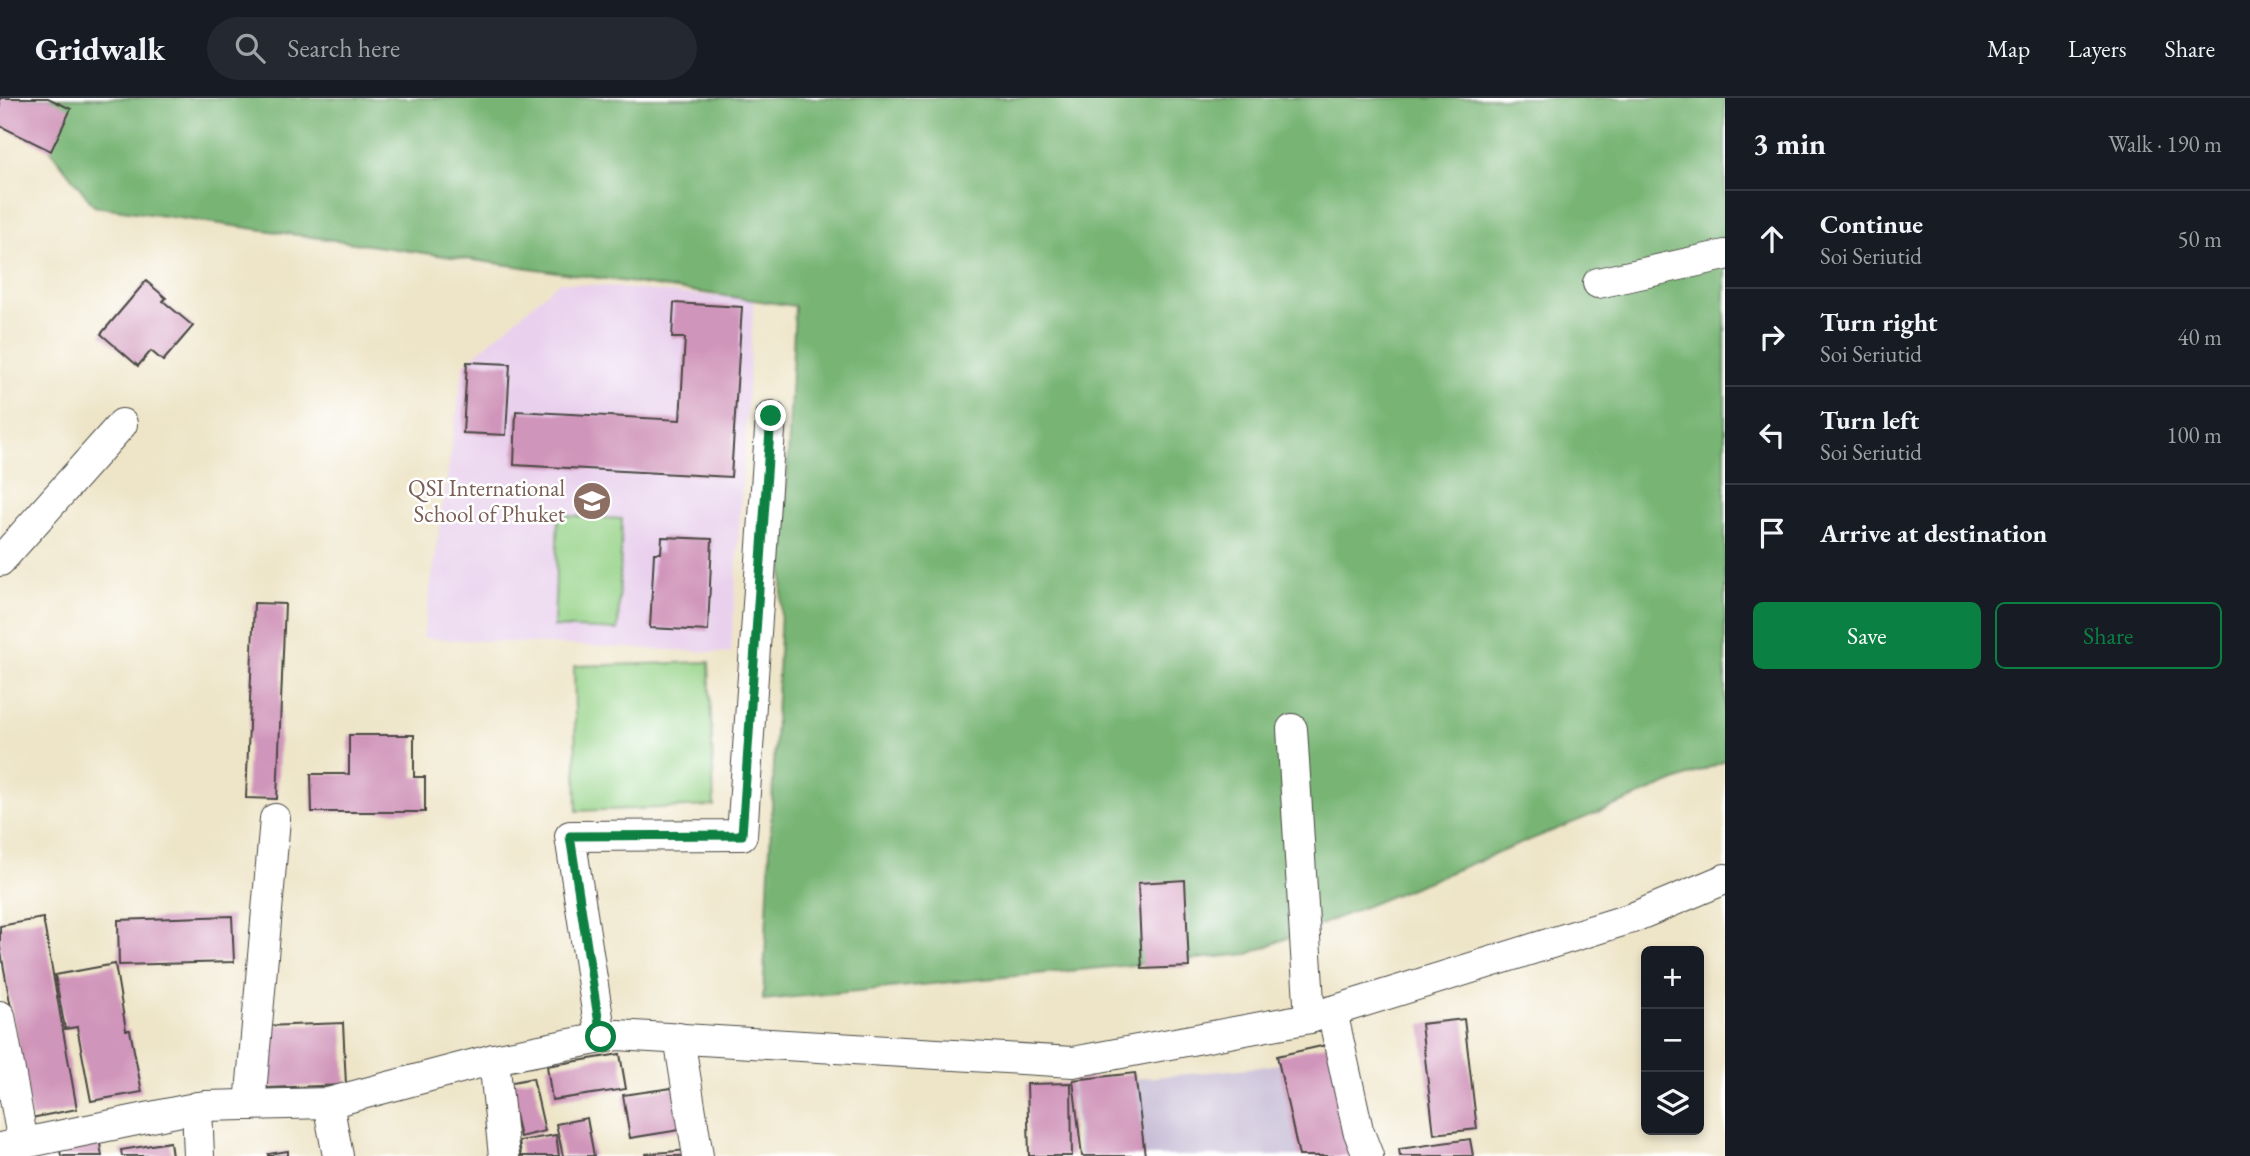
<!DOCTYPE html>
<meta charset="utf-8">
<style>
body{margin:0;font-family:"EB Garamond",serif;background:#242831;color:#f1f3f6}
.controls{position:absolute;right:21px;bottom:21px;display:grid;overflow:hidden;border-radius:10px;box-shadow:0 4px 10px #0003}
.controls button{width:63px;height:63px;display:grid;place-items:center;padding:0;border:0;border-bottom:2px solid #363941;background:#171b24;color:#f1f3f6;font:35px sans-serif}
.stop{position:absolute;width:21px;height:21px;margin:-16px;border:5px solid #0b8043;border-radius:50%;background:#fff}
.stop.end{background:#0b8043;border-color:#fff;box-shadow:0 2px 7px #0008}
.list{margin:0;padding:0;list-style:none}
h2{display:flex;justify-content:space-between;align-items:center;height:91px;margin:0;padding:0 28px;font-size:30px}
h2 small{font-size:23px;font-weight:400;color:#9ea1a6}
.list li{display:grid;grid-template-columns:46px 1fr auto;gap:21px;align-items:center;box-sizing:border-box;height:98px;padding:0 28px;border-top:2px solid #363941}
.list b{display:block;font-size:26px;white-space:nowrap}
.list p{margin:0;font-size:23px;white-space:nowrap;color:#9ea1a6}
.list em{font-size:23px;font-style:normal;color:#9ea1a6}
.actions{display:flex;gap:14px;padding:21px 28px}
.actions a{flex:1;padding:16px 0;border:2px solid #0b8043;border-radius:10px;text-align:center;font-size:24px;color:#0b8043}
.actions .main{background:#0b8043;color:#fff}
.icon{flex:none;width:38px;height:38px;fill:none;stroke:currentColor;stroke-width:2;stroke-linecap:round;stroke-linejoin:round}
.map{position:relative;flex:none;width:1725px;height:1058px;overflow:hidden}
header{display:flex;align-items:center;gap:42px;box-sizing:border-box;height:98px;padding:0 35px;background:#171b24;border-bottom:2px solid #363941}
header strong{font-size:33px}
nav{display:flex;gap:38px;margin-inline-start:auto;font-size:24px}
.search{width:490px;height:63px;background:#242831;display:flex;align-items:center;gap:18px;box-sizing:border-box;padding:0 24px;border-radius:38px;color:#9ea1a6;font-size:26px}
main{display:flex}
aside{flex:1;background:#171b24}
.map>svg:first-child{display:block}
</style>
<header>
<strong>Gridwalk</strong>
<div class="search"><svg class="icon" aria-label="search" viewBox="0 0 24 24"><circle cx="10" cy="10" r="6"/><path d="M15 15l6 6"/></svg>Search here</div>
<nav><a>Map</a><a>Layers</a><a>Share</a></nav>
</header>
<main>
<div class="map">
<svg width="1725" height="1058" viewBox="0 0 1725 1058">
<rect width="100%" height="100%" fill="#fff"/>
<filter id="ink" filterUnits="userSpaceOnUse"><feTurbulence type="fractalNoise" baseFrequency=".0143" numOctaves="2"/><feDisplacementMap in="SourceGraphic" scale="14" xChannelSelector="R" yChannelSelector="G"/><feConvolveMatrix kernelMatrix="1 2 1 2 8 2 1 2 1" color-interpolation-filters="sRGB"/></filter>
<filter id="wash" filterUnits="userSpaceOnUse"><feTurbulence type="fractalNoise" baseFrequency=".00686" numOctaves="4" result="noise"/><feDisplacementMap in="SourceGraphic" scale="28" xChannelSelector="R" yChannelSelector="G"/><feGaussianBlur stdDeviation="1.57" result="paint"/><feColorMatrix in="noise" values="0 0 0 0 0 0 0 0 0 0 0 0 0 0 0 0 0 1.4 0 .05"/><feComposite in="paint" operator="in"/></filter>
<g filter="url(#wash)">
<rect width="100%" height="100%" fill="#eee5c8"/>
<path fill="#e9d1ed" d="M559,184L754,202L731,555L423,540L464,266Z"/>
<path fill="#c9bfd7" d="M1330,957L1353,1058H1079L1071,987L1260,969Z"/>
<g fill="#96d388" stroke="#607f5a" stroke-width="2">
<path d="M558,417L622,421L618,532L554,529Z"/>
<path d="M709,564L714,708L577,713L574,568Z"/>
</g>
<path fill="#78b574" stroke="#527050" stroke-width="2" d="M10,0H1725V663L1248,856L763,902L795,208L94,108Z"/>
<g id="blocks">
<g fill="#d095ba">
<path d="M0,0H48L71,11L51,53L0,28Z"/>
<path d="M146,183L166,200L163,203L193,228L163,263L151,253L138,268L101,236Z"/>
<path d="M674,205L742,209L731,379L514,367L516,313L680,322L685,240H672Z"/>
<path d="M467,264L510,266L506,337L463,335Z"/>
<path d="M662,439L712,441L708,533L650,530L654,455H661Z"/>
<path d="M254,505L285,506L277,701L246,700Z"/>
<path d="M349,637H414V679H425V714H312L311,676H349Z"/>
<path d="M1185,782L1189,869L1142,871L1138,785Z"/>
<path d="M232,818L234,864L119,867L118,822Z"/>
<path d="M43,820L77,1011L31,1020L0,849V828Z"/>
<path d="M115,866L126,932H130L142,994L91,1003L77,929L65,931L55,877Z"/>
<path d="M1464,921L1477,1031L1434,1036L1421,926Z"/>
<path d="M343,925L346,987L267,990L265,928Z"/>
<path d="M1335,945L1359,1058H1299L1277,958Z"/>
<path d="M620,956L626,991L552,1002L547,968Z"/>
<path d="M1135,975L1145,1058H1082L1073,982Z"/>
<path d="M533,980L545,1033L520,1039L508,985Z"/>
<path d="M1071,985L1072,1058H1029L1027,986Z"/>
<path d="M679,989L686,1031L630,1040L623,997Z"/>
<path d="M587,1020L594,1058H563L556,1026Z"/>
<path d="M98,1034L102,1058H61L58,1041Z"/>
<path d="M556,1037L559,1058H521L519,1043Z"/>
<path d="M1470,1041L1473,1058H1400L1399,1051Z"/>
<path d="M170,1044L172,1058H122L121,1052Z"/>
<path d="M687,1052V1058H646V1056Z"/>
<path d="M288,1053V1058H268V1056Z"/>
</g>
</g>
</g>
<g filter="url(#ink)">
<use href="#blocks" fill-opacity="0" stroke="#484743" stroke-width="2"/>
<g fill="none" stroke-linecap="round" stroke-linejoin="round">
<g stroke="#484743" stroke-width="32">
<g id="minor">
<path d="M1598,185L1725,157"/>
<path d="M0,463L122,326"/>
<path d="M1292,631L1310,920"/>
<path d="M1332,913L1358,1032L1368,1058"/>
<path d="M0,918L23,1045"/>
<path d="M601,939L570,738L742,737L771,318"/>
<path d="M679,940L698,1058"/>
<path d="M494,961L504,1058"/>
<path d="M328,1005L338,1058"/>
<path d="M250,1007L275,721"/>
<path d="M197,1009L199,1058"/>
<path d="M0,1050L205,1008L328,1005L494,961L617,937L1073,964L1310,920L1632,820L1725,781"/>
</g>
</g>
<use href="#minor" stroke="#fff" stroke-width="30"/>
</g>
</g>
<g fill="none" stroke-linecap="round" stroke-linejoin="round" filter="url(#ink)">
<path stroke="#0b8043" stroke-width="9" d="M601,939L570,738L742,737L771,318"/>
</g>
<defs>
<g id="school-disc" transform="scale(2.0125)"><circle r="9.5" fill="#8d6e63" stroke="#fff"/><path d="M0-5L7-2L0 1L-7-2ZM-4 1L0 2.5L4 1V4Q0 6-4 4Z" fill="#fff"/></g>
</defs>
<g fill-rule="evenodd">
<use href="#school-disc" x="592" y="403"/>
</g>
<g text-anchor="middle" stroke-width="5" stroke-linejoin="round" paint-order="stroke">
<g font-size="23" fill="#785e54" stroke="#fff" text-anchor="end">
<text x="565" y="398">QSI International<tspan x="565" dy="26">School of Phuket</tspan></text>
</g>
</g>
</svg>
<div class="controls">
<button>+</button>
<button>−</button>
<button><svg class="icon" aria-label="layers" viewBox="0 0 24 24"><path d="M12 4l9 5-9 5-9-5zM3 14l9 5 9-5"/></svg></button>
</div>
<div class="stop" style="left:601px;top:939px"></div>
<div class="stop end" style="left:771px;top:318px"></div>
</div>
<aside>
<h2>3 min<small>Walk · 190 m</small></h2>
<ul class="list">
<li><svg class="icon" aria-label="ahead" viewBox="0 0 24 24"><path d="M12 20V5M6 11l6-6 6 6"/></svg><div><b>Continue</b><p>Soi Seriutid</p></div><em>50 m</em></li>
<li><svg class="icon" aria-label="right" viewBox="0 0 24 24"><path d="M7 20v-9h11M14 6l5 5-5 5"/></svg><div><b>Turn right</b><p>Soi Seriutid</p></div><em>40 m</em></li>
<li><svg class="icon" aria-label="left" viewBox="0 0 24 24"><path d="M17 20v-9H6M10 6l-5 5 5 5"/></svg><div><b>Turn left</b><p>Soi Seriutid</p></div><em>100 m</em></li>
<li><svg class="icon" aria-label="arrive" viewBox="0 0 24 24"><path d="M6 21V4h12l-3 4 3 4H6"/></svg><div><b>Arrive at destination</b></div></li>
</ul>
<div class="actions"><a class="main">Save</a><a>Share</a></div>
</aside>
</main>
